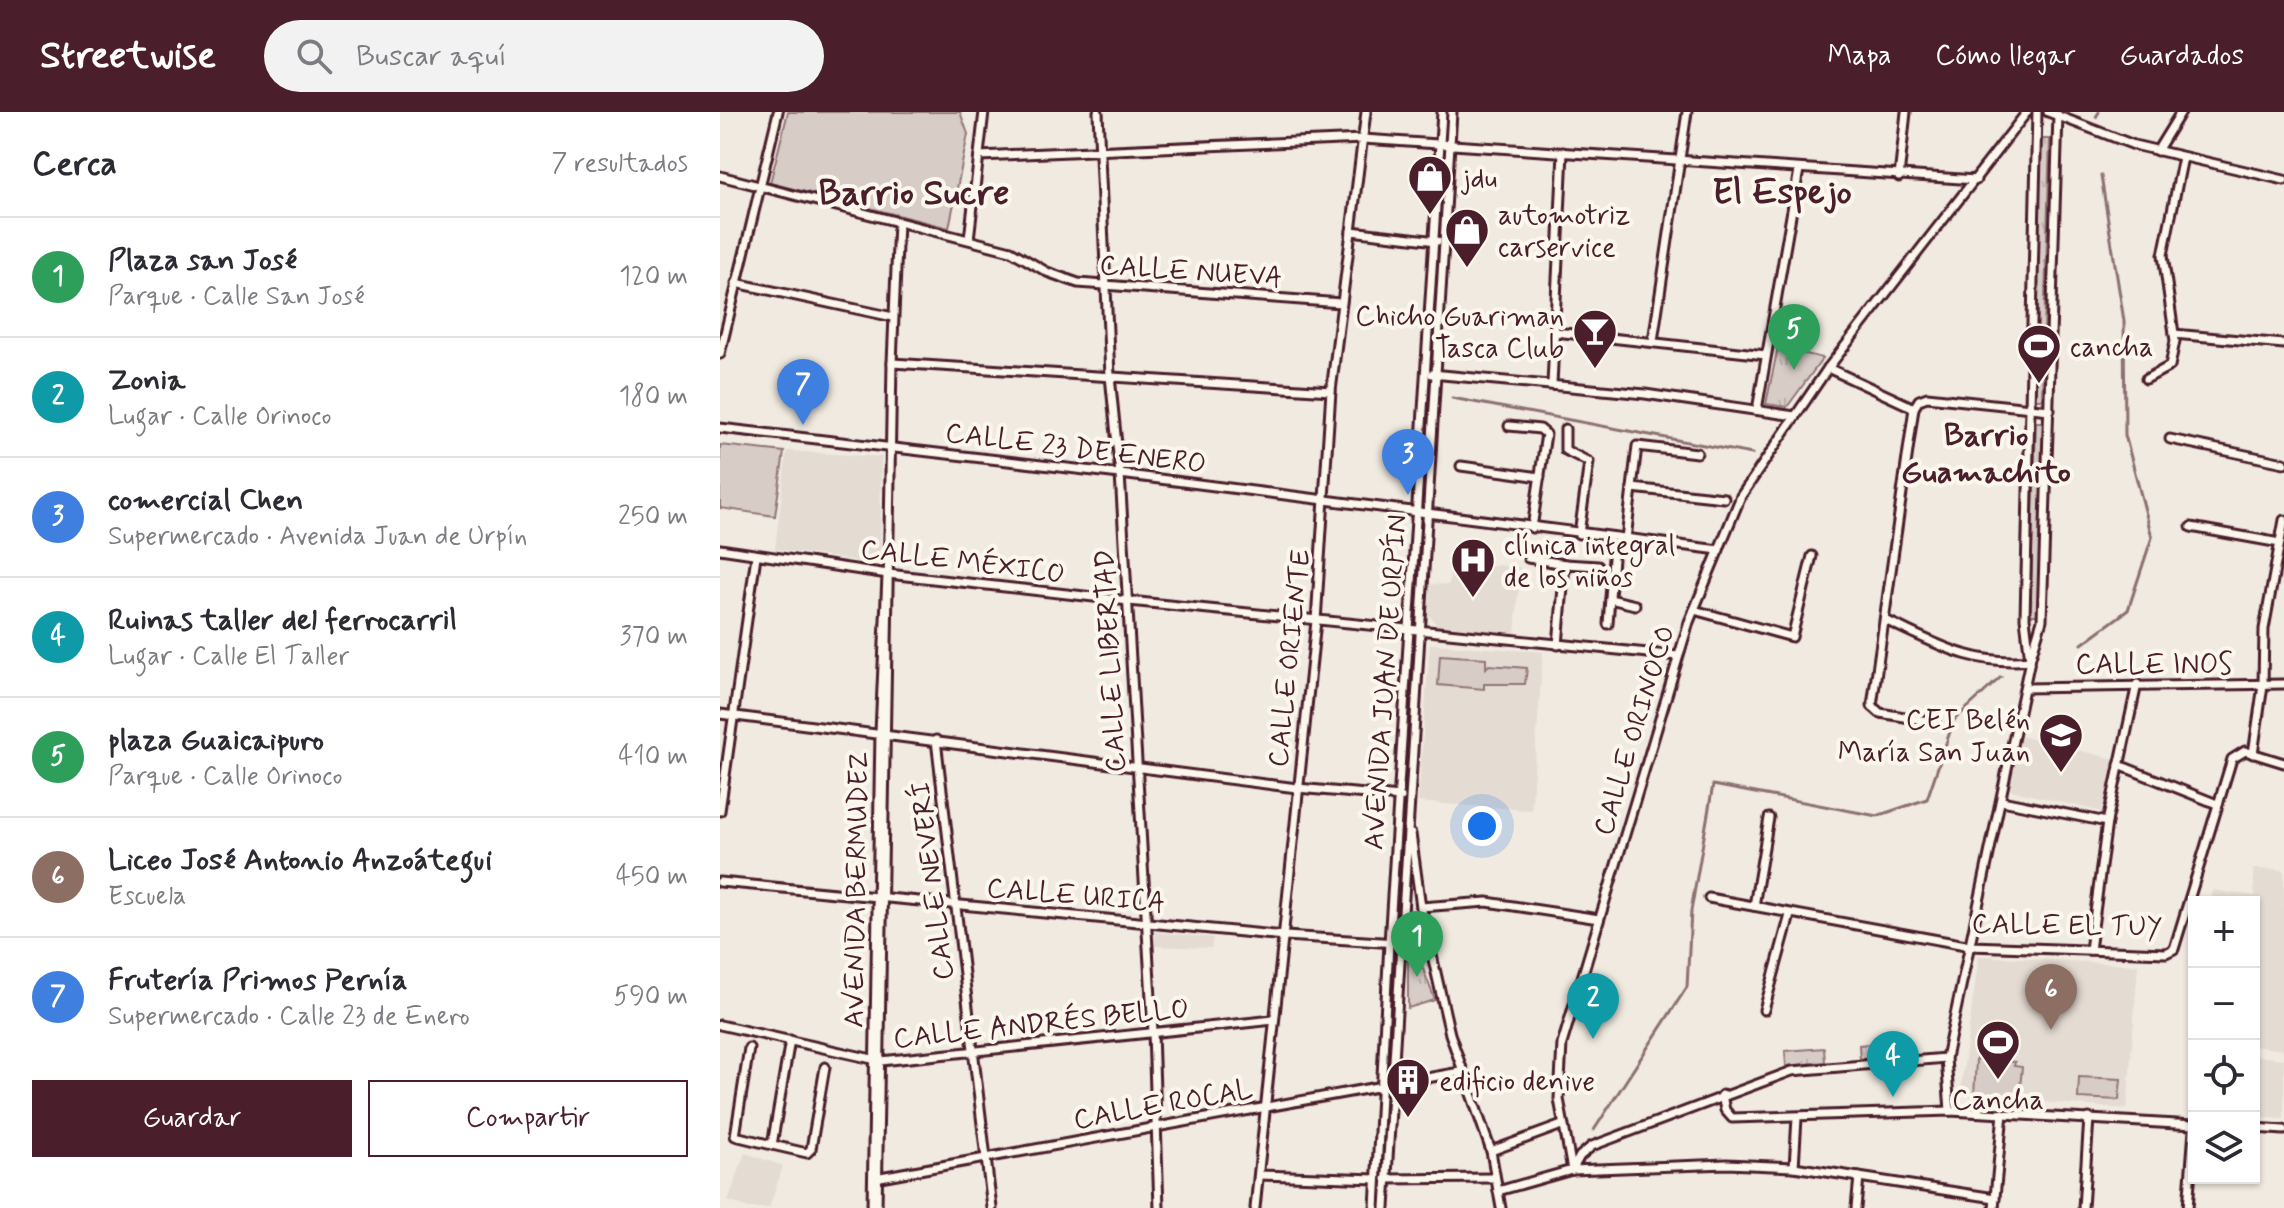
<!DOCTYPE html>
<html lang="es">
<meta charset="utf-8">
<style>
body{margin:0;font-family:Mynerve,sans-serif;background:#f2f2f3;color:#2b2b33}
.controls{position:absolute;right:24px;bottom:24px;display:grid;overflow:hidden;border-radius:0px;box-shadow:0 2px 6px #0004}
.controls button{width:72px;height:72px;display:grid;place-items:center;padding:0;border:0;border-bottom:2px solid #e1e1e2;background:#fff;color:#2b2b33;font:40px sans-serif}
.you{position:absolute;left:762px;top:714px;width:28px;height:28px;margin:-20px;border:6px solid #fff;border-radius:50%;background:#1a73e8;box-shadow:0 0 0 12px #1a73e833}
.badge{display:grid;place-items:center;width:52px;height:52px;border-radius:50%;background:#4a1f2b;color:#fff;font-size:26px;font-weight:700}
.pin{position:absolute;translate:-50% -66px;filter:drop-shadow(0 2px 4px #0008)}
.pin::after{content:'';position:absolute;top:42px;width:28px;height:24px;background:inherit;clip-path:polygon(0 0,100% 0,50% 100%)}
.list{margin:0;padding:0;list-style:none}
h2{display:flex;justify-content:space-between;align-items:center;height:104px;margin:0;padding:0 32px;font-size:34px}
h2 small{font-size:26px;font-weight:400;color:#7c7c81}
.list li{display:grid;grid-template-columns:52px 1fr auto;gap:24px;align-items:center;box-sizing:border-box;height:120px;padding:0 32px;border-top:2px solid #e1e1e2}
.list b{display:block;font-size:30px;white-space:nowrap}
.list p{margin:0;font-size:26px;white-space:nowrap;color:#7c7c81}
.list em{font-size:26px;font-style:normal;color:#7c7c81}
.actions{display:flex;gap:16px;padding:24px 32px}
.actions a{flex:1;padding:18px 0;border:2px solid #4a1f2b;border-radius:0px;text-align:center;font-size:28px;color:#4a1f2b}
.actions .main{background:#4a1f2b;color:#fff}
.icon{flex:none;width:44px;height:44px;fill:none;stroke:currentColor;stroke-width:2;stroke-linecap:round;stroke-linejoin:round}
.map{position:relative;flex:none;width:1564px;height:1096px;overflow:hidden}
header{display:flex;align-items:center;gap:48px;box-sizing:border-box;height:112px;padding:0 40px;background:#4a1f2b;color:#fff}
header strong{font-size:38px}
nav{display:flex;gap:44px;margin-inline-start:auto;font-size:28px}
.search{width:560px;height:72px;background:#f2f2f3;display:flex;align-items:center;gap:20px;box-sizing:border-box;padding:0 28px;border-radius:44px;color:#7c7c81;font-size:30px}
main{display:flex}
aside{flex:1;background:#fff}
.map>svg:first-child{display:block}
</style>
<header>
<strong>Streetwise</strong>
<div class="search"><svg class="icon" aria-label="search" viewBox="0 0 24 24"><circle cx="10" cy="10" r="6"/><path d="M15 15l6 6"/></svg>Buscar aquí</div>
<nav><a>Mapa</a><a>Cómo llegar</a><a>Guardados</a></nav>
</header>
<main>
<aside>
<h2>Cerca<small>7 resultados</small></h2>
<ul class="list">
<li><span class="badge" style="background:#2e9e5b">1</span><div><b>Plaza san José</b><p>Parque · Calle San José</p></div><em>120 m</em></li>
<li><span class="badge" style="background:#0f9aa8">2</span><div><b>Zonia</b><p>Lugar · Calle Orinoco</p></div><em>180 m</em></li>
<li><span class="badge" style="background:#3f7fe0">3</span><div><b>comercial Chen</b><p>Supermercado · Avenida Juan de Urpín</p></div><em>250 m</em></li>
<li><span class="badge" style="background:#0f9aa8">4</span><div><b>Ruinas taller del ferrocarril</b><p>Lugar · Calle El Taller</p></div><em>370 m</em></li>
<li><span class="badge" style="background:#2e9e5b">5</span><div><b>plaza Guaicaipuro</b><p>Parque · Calle Orinoco</p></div><em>410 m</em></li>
<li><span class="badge" style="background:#8d6e63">6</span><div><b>Liceo José Antonio Anzoátegui</b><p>Escuela</p></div><em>450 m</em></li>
<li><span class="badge" style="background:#3f7fe0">7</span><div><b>Frutería Primos Pernía</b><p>Supermercado · Calle 23 de Enero</p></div><em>590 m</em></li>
</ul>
<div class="actions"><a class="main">Guardar</a><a>Compartir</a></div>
</aside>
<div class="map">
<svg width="1564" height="1096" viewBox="0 0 1564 1096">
<defs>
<pattern id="grass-tufts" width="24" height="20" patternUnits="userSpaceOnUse" patternTransform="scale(2)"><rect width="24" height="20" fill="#d8ccc6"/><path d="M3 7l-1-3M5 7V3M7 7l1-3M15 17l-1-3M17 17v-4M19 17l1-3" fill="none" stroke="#bbafaa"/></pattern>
</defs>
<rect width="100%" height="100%" fill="#f0eae0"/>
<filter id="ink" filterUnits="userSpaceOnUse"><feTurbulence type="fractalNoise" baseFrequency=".0125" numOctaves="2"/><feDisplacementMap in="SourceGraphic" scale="16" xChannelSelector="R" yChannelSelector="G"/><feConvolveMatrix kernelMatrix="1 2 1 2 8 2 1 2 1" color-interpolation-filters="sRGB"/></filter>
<g filter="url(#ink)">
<g fill="#e4dbd2">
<path d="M67,339L161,345L160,452L55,437Z"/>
<path d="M736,450L800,455L795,522L719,515L708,502L711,472L729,473L730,460H735Z"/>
<path d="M710,532L823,540L811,698L698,690Z"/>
<path d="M1299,624L1395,647L1382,700L1287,677Z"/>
<path d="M1533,757L1564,758V938L1534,934V790H1491L1492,778L1535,784Z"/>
<path d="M435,820L493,826L491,836L435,834Z"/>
<path d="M1259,844L1418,853L1407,997L1240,983Z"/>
<path d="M1534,944L1564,947V1007L1534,1005Z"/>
<path d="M25,1041L63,1054L49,1096H29L8,1089Z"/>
</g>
<g fill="url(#grass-tufts)" stroke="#917678" stroke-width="2">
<path d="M1321,27H1330L1322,287H1313Z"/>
<path d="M1058,235L1103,246L1067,295L1046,292Z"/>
<path d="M1316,310H1324L1318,503H1310Z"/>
<path d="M697,841L715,888L688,896V842Z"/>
<path d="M1178,929L1179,944L1140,947L1139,933Z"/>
<path d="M1104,936L1105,950L1066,954L1065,939Z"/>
</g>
<g fill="#d8ccc6" stroke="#917678" stroke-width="2">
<path d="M68,0H240L248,22L229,116L50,71Z"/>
<path d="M0,333L64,340L55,404L0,396Z"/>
<path d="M720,543L766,546V556L769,553L807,556L805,572H764V577L718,573Z"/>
<path d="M1256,947L1295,950L1294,954L1302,955L1299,987L1254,984Z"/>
<path d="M1359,965L1401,967L1399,988L1358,986Z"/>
</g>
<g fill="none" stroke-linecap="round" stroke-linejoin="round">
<g stroke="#8c6f72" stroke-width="3">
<path d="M1376,5L1379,0"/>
<path d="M732,286L1032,342"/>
<path d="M1362,532L1408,498L1432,425L1405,323L1404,209L1381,64"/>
<path d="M874,1018L967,875L971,799L993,673L1157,704L1207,687L1234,608L1281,565"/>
</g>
<g stroke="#4a1f2b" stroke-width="13">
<g id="street">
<path d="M378,0L390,264L400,362L433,920L439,1096"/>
<path d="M1328,0L1414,33L1564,68"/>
<path d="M1437,39L1461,0"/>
<path d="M259,44L643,27L1256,68"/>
<path d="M0,64L291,139L327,160L358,171L621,191"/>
<path d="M1179,65L1186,0"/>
<path d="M631,119L717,129"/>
<path d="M249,127L264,0"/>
<path d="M16,171L173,205"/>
<path d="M835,220L1046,243"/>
<path d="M1454,222L1564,232"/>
<path d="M933,229L967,0"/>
<path d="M0,242L58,0"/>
<path d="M172,251L611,279"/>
<path d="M1108,256L1194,296"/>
<path d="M712,262L925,282L1075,304"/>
<path d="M1426,267L1450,254L1455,229L1443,143L1463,45"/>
<path d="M832,273L843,40"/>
<path d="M1037,298L1079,58"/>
<path d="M789,314L820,317L826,322L812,416"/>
<path d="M0,316L400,362L999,438"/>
<path d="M845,317V338L869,350L859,422"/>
<path d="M1450,327L1564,351"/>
<path d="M741,354L820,365"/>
<path d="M912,376L1004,386"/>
<path d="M1471,415L1560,431"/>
<path d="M906,427L917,334L977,341"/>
<path d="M0,437L168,462L409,489L958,544"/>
<path d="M808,446L845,452L838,533"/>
<path d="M845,452L878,454"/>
<path d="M890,487L915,493"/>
<path d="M974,498L1072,525L1092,444"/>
<path d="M1165,508C1216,531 1251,554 1310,548"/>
<path d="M888,512L894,433"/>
<path d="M1310,548L1305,506L1317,0"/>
<path d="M1305,576L1564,572"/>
<path d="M0,602L577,676L681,685"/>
<path d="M1215,610L1160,601L1152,594L1194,296L1199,288L1207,285L1330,298"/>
<path d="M216,628L272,1096"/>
<path d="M1533,642L1543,573L1544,517L1564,408"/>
<path d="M1399,653L1497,692"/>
<path d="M1282,689L1387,710"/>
<path d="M0,699L36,444"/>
<path d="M691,722L701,795L730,922L771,1039L781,1096"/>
<path d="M0,770L565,824L709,833"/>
<path d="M989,786L1251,834L1446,841L1454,837L1512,647L1525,639L1564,651"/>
<path d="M1034,794L1049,706"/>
<path d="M701,795L767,790L879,807"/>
<path d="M1370,838L1387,710L1417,572"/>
<path d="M1044,898L1070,803"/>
<path d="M0,913L161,949L554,908"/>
<path d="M70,928L52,1033L87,1041L91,1037L105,955"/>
<path d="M29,936L15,1024L52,1033"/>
<path d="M1002,983L1005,998L1012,1006L1230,999L1474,1013"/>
<path d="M1230,999L1226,946L1310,548L1322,508L1338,3"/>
<path d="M1534,1016L1564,1018"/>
<path d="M771,1039L842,1013"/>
<path d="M1074,1055L1077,1006"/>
<path d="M852,1058L839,987L842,932L969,510L1021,384L1108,256L1307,0"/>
<path d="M852,1058L860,1044L872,1034L1072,959L1226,946"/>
<path d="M539,1063L656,1067"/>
<path d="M155,1066L740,960"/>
<path d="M666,1067L774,1066"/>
<path d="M778,1079L852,1058L1007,1052L1074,1055L1275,1086"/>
<path d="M152,1096L160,620L167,464"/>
<path d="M157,1096L172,251L178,110"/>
<path d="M535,1096L596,509L611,279L646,0"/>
<path d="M655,1096L669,831L722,0"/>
<path d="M665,1096L732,0"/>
<path d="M1136,1096L1139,1065"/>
<path d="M1274,1096L1283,1001"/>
<path d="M1363,1096L1369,1006"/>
<path d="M1468,1096L1474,1018"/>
</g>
</g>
<use href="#street" stroke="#fbf7ec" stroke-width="7"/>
</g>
</g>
<defs>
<g id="shop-pin" transform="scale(2.3)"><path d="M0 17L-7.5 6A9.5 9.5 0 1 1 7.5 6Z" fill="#4a1f2b" stroke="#fbf7ec"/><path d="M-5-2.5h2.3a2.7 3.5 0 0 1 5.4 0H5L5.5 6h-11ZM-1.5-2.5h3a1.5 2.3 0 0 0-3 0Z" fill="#fff"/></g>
<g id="bar-pin" transform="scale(2.3)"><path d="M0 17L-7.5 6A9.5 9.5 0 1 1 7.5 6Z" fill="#4a1f2b" stroke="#fbf7ec"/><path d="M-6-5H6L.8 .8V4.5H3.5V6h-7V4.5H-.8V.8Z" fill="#fff"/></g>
<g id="stadium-pin" transform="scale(2.3)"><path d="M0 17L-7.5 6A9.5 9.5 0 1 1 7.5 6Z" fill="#4a1f2b" stroke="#fbf7ec"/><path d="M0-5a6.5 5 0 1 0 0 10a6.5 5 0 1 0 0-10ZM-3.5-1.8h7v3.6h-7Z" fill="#fff"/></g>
<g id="hospital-pin" transform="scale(2.3)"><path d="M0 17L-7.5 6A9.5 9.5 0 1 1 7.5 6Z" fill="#4a1f2b" stroke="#fbf7ec"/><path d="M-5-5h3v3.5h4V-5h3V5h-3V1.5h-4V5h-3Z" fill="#fff"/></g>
<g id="school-pin" transform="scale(2.3)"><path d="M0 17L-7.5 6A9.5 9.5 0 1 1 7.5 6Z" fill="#4a1f2b" stroke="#fbf7ec"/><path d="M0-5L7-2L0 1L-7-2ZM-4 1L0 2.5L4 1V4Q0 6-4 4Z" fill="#fff"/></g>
<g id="building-pin" transform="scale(2.3)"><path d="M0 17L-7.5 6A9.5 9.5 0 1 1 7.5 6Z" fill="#4a1f2b" stroke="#fbf7ec"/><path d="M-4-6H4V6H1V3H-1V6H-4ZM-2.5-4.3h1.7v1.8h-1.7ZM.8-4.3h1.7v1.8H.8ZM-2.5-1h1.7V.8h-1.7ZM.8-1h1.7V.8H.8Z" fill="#fff"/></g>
</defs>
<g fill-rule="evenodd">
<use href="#shop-pin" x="710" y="65"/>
<use href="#shop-pin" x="747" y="118"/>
<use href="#bar-pin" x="875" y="219"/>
<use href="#stadium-pin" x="1319" y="234"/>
<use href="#hospital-pin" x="753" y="448"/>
<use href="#school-pin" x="1341" y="623"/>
<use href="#stadium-pin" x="1278" y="930"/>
<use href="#building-pin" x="688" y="968"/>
</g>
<g text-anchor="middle" stroke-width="8" stroke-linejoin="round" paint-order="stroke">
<g font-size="28" fill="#4a1f2b" stroke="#fbf7ec" text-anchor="start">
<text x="741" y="75">jdu</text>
<text x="778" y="112">automotriz<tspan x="778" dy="32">carservice</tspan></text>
<text x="844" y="213" text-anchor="end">Chicho Guariman<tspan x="844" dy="32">Tasca Club</tspan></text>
<text x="1350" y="244">cancha</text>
<text x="784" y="442">clínica integral<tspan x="784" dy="32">de los niños</tspan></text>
<text x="1310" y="617" text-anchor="end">CEI Belén<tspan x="1310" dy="32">María San Juan</tspan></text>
<text x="719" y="978">edificio denive</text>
<text x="1278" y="997" text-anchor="middle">Cancha</text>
</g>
<g font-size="28" fill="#4a1f2b" stroke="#fbf7ec">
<text transform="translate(471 158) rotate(4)" y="10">CALLE NUEVA</text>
<text transform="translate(356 335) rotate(7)" y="10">CALLE 23 DE ENERO</text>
<text transform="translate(243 448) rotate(7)" y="10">CALLE MÉXICO</text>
<text transform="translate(568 546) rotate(-84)" y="10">CALLE ORIENTE</text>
<text transform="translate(389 549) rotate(-93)" y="10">CALLE LIBERTAD</text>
<text x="1434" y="561">CALLE INOS</text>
<text transform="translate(664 570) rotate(-86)" y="10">AVENIDA JUAN DE URPÍN</text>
<text transform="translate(913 618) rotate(-73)" y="10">CALLE ORINOCO</text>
<text transform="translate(211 769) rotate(-97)" y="10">CALLE NEVERÍ</text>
<text transform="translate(135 778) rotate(-89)" y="10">AVENIDA BERMUDEZ</text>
<text transform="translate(356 782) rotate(5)" y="10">CALLE URICA</text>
<text transform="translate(1347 812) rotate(1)" y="10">CALLE EL TUY</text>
<text transform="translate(321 910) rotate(-6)" y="10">CALLE ANDRÉS BELLO</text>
<text transform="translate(443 991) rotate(-10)" y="10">CALLE ROCAL</text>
</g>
<g font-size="32" font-weight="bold" fill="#4a1f2b" stroke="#fbf7ec">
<text x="1266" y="333">Barrio<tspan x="1266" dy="37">Guamachito</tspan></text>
</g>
<g font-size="36" font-weight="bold" fill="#4a1f2b" stroke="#fbf7ec">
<text x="1062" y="91">El Espejo</text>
<text x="194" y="92">Barrio Sucre</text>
</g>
</g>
</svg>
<div class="controls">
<button>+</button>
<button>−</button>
<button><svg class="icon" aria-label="locate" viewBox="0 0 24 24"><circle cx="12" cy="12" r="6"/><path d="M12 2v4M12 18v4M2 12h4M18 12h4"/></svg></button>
<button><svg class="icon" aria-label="layers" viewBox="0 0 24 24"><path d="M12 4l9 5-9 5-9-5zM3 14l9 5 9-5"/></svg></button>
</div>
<div class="you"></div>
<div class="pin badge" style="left:697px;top:865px;background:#2e9e5b">1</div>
<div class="pin badge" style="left:873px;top:927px;background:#0f9aa8">2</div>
<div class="pin badge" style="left:688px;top:383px;background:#3f7fe0">3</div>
<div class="pin badge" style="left:1173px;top:985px;background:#0f9aa8">4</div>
<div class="pin badge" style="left:1074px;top:258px;background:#2e9e5b">5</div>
<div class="pin badge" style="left:1331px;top:918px;background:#8d6e63">6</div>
<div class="pin badge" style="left:83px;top:313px;background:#3f7fe0">7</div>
</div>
</main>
